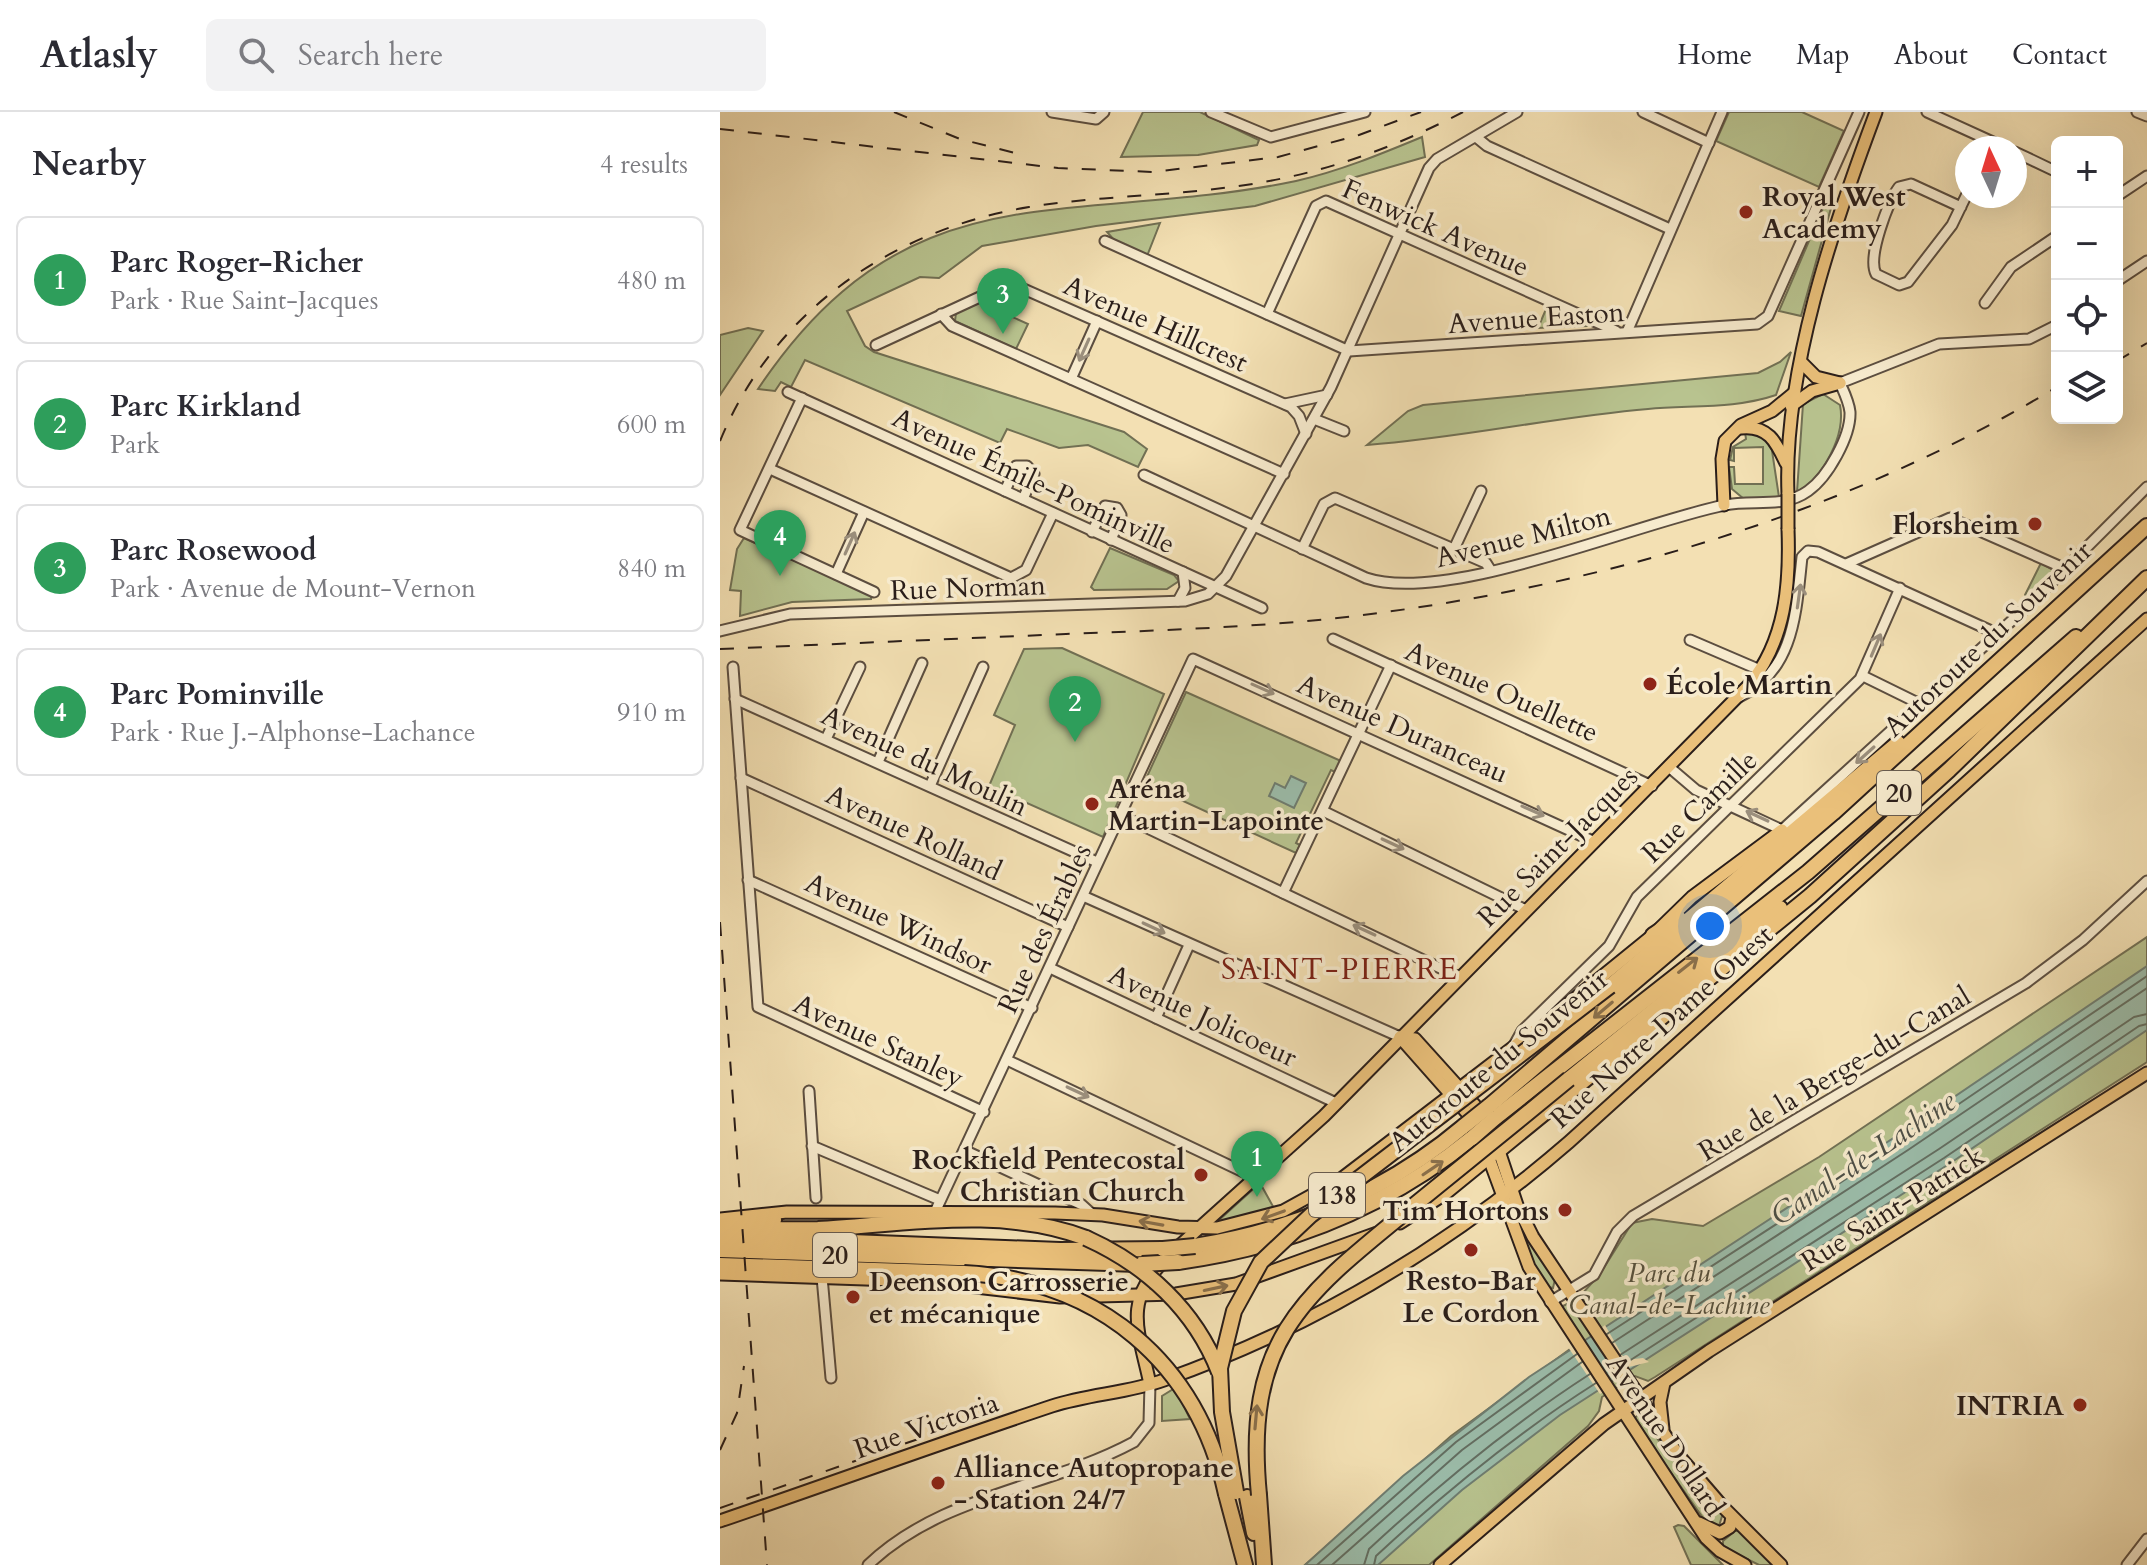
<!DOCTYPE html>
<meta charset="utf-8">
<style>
body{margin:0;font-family:Cardo,serif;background:#f2f2f3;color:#2b2b33}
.controls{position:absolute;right:24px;top:24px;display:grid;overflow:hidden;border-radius:12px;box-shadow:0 8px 32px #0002}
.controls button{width:72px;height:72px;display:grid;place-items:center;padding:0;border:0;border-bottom:2px solid #e1e1e2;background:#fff;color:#2b2b33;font:40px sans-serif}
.compass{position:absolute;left:1235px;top:24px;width:72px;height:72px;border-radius:50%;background:#fff;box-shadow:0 8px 32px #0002;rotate:356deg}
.you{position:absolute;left:990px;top:814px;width:28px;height:28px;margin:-20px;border:6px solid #fff;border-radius:50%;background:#1a73e8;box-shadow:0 0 0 12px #1a73e833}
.badge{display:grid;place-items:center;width:52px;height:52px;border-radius:50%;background:#0b8043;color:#fff;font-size:26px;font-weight:700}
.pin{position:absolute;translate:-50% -66px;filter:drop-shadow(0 2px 4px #0008)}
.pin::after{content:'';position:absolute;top:42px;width:28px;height:24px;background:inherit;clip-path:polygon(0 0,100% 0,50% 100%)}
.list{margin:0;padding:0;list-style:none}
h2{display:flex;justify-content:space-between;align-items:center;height:104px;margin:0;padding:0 32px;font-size:34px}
h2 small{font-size:26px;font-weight:400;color:#7c7c81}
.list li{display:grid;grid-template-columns:52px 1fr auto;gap:24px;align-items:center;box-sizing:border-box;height:128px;margin:0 16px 16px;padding:0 16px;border:2px solid #e1e1e2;border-radius:12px}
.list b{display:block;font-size:30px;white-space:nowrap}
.list p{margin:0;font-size:26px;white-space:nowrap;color:#7c7c81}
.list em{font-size:26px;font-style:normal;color:#7c7c81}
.icon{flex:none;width:44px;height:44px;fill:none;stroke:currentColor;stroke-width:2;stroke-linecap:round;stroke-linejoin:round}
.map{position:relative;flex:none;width:1427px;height:1453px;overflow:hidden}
header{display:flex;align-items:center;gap:48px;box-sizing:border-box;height:112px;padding:0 40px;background:#fff;border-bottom:2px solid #e1e1e2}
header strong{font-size:38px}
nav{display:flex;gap:44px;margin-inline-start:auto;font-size:28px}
.search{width:560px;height:72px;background:#f2f2f3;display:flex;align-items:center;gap:20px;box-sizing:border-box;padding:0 28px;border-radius:12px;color:#7c7c81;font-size:30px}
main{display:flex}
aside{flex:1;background:#fff}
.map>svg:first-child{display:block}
</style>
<header>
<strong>Atlasly</strong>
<div class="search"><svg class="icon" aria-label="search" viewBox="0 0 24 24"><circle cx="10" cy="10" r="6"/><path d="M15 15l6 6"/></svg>Search here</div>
<nav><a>Home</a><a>Map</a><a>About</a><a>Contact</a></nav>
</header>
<main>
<aside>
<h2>Nearby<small>4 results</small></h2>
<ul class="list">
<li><span class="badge" style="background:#2e9e5b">1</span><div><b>Parc Roger-Richer</b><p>Park · Rue Saint-Jacques</p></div><em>480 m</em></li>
<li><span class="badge" style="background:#2e9e5b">2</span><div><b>Parc Kirkland</b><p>Park</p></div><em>600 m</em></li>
<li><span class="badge" style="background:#2e9e5b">3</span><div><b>Parc Rosewood</b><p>Park · Avenue de Mount-Vernon</p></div><em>840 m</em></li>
<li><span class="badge" style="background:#2e9e5b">4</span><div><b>Parc Pominville</b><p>Park · Rue J.-Alphonse-Lachance</p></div><em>910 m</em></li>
</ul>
</aside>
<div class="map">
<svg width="1427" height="1453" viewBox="0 0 1427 1453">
<rect width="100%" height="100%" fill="#f3e0b3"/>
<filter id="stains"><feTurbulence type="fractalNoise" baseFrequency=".0025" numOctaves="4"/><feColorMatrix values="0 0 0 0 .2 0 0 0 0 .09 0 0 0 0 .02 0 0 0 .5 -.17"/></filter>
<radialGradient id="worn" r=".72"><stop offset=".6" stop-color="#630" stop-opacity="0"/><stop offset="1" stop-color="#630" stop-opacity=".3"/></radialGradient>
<g fill="#b8c38f" stroke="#717054" stroke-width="2">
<path d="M423,0H480L539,28L537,33L478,43L401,45Z"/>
<path d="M1009,0H1082L1124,19L1099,75L996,29Z"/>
<path d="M702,25L705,45L535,94L376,114L262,134L219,166L200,165L127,199L145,234L154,240L404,320L427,337L418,355L368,333L339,336L287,317L280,331L85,248L71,275L61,270L55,279L38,277C189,51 350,116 576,69C620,59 661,42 702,25Z"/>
<path d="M1113,73L1111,96L1081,204L1059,199Z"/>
<path d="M440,111L427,144L395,129L387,120Z"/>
<path d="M259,190L308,212L296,237L235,209L236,201Z"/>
<path d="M826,197L868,214L818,216Z"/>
<path d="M28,216L43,219L0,283V223Z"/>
<path d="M1071,240L1056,283C1015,297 971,293 928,297C834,305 741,326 647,333L688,299L703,293L1038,261L1060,250Z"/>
<path d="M1103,282L1120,293C1126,323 1103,366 1077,380L1083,292Z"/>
<path d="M1025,320H1038L1051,332L1059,385L1024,387L1012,377L1009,355H1014L1015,372H1043V335L1014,336V349L1010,348L1013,335L1026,327Z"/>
<path d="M24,426L151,483V487L72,490L20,504L21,479L10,478L17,437Z"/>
<path d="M390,436L454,463L459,469L447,477L374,478L371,475Z"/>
<path d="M1321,451L1336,460L1308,487L1305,483Z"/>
<path d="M342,536L444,582L383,725L269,674L295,613L274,603L304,537Z"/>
<path d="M466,580L621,649L615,660L611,658L576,731L580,733L576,741L424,671Z"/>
<path d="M1427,825V950L935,1265L928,1269L915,1264L882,1285L879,1299L868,1314L709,1453H585L731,1324L861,1229L841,1195L849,1191L861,1205L862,1182L880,1162L912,1111L932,1107L983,1114L1099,1045Z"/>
<path d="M540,1071L555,1098L497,1111L498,1109Z"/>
<path d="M796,1107L835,1167L833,1176L828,1175L816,1159Z"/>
<path d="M455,1276L470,1307L442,1309V1284Z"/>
<path d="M920,1302L949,1343L1003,1401L999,1414L988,1413L913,1307Z"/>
<path d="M958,1413L964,1414L1003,1453H971L954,1415Z"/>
<path d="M1015,1419H1020L1055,1453H1039L1003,1435V1429Z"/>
</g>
<g fill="#9bbdab" stroke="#6e7d71" stroke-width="2">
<path d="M571,664L586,671L574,696L549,684L555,671L565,676Z"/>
<path d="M1427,854V918L1229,1052L840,1303L742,1378L658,1453H585L683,1364L809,1265L1178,1023Z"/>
</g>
<g fill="#f3e0b3">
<path d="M885,1213L905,1248L923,1246L929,1250L909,1255L912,1261L902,1268L871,1224Z"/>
<path d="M859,1226L890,1276L880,1282L848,1235Z"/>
</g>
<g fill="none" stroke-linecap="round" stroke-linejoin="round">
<g stroke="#626e62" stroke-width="2">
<path d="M887,1222L1183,1030L1427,864"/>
<path d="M892,1231L1188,1038L1427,876"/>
<path d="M900,1243L1219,1037L1414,905L1427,902"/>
<path d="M906,1251L1224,1046L1419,914L1427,912"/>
<path d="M597,1453L736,1330L857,1242"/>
<path d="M612,1453L742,1338L862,1250"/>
<path d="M644,1453L649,1437C718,1373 791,1313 870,1262"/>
<path d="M654,1453L656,1444C725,1380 797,1321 876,1271"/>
</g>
<g stroke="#5c4e40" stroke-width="13">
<g id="minor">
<path d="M332,0L376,7L384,0"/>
<path d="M491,0L551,25L645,0"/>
<path d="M923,0L989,31"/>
<path d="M1207,0L1286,36"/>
<path d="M1417,0L1427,4"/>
<path d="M756,25L767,34L950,117"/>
<path d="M1295,40L1337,60"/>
<path d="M1397,84L1427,64"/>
<path d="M1241,95L1191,72L1179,75C1168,90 1147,145 1156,162L1179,173L1188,170L1232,113L1247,82"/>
<path d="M385,129L629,239L1037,212L1048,204L1139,0"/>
<path d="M1397,169L1427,149"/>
<path d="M1265,191L1291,155L1337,124"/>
<path d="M221,202L232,214L564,362"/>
<path d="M547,202L596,94L606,89L896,219"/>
<path d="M907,220L1002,0"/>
<path d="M156,233L290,171L571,295L579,304L586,322"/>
<path d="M351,267L377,209"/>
<path d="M68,280L542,496"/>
<path d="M82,286L20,418L154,480"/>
<path d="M565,292L607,283"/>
<path d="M594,307L624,319"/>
<path d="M50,357L291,466L306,458L333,401"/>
<path d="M424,363L646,466C727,493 916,411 1005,393C1033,387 1063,397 1088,379C1108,365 1131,324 1130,300C1129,290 1124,280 1120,271L1219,232L1309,227L1337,213"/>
<path d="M285,379L296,354H307L314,362L303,387"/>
<path d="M372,420L385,394L397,396L401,403L391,428"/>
<path d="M582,437L604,392L615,386L766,451L771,459"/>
<path d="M734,437L761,379"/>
<path d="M1126,452L1230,406L1346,457"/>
<path d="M116,462L144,400"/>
<path d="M458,489L465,476L463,460"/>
<path d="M0,519L70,502L465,489L488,482L506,464L611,275L709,56L717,47L797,0"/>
<path d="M613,527L932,674"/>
<path d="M970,528L1040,558"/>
<path d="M13,555L38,895L264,1000"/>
<path d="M1143,564L1200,592"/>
<path d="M1019,585C1075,559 1076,499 1082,445L1088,439L1098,440L1278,522"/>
<path d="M15,587L377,750"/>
<path d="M106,627L140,555"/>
<path d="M158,650L202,551"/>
<path d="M949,655L976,678L1062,718L1310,492L1427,375"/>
<path d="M21,666L348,815"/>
<path d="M210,674L263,555"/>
<path d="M603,699L806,798"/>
<path d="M400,703L739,865"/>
<path d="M28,768L312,896"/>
<path d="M563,781L671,553"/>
<path d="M363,784L680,925"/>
<path d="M330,856L616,991"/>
<path d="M436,906L469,833"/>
<path d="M793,935L802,919L889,834L917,785L1140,567L1180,476"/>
<path d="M287,948L536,1066"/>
<path d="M89,979L96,1086"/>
<path d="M92,1034L220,1088"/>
<path d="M246,1039L362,1093L372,1102"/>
<path d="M215,1100L473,547L875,730"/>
<path d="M102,1165L111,1266"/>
<path d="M830,1190L874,1163L897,1120L913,1104L1306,871L1363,828L1427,769"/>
<path d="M148,1453C222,1382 327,1377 414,1330L429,1311L430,1272"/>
<path d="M1407,1453L1427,1427"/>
</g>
</g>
<g stroke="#2a1e1a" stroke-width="15">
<g id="major">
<path d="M1081,250L1096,265L1120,271"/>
<path d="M1071,294L1092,279L1120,271"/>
<path d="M1021,316C1048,313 1056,330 1066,351"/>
<path d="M1068,382C1063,260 1113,115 1156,0"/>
<path d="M1004,393L1002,347L1005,329L1021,313L1052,299L1074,281"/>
<path d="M680,925L695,927L769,1009L797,1093L813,1125L959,1344L1003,1395L1061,1453"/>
<path d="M680,925L756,1011L809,1155L986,1426L1000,1439L1025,1453"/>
<path d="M0,1107L67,1100L335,1101L383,1103L458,1115L497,1116L563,1099L621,1067L821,914L933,823L972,785L1062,718"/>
<path d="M680,1111L725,1082L779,1038"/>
<path d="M457,1136L604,1004L1029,573C1066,528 1070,472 1068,417"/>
<path d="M0,1162L204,1169L340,1185L456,1182L516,1172L657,1121"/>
<path d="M430,1272C419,1220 402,1189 445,1148"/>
<path d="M943,1317L940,1290L944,1271"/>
<path d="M0,1409C111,1371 221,1331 332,1294C369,1282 408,1281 444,1268C594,1215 729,1134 849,1030L1427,507"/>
<path d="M979,1411L1000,1421L1010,1415L1012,1405"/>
<path d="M720,1453L884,1312L989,1239L1427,961"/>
</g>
</g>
<g stroke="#2a1e1a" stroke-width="18">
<g id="highway">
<path d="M933,823L959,806"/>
<path d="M890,874L1178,631"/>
<path d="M849,967L1060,796"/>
<path d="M769,994L1113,701L1427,414"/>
<path d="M775,1006L1088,760L1356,525"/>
<path d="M779,1038L1090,784L1229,658L1427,466"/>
<path d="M30,1106L54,1108"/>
<path d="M0,1116C33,1116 66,1118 98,1117C186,1112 282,1094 366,1126"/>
<path d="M0,1125L340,1138L443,1137"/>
<path d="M475,1134C574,1118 667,1079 744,1014"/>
<path d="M0,1138L418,1152"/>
<path d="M458,1150C568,1135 666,1096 752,1026"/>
<path d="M0,1153L244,1161"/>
<path d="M506,1382L525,1453"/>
<path d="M539,1383L544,1453"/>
<path d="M527,1385L534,1421"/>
</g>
</g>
<use href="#minor" stroke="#f7ebce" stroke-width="9"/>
<use href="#major" stroke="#eac07a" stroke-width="11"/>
<use href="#highway" stroke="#eac07a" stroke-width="14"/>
<g stroke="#2a1e1a" stroke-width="2" stroke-dasharray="14 14" stroke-linecap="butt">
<path d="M174,0L240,27L303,43"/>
<path d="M0,17L338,56L433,60L558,45L639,23L701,0"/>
<path d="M1397,249L1427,231"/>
<path d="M0,329C54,198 172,118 309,95C385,83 462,84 538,71C610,59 678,34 743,0"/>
<path d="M0,537C115,532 231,527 346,522C448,518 550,515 651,502C890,471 1129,400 1337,275"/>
<path d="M0,810L47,1453"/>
<path d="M0,1338L17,1301L24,1254"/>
<path d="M0,1396L201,1326"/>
</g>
<g stroke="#2a1e1a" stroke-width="15" stroke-linecap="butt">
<path id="major-bridge" d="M1068,382V417"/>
</g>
<g stroke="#2a1e1a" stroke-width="18" stroke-linecap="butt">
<g id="highway-bridge">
<path d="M744,1014L769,994"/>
<path d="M752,1026L775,1006"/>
<path d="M366,1126C426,1153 475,1198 499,1260"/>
<path d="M443,1137L475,1134"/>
<path d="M422,1152L458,1150"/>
<path d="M244,1161C379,1168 477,1250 506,1382"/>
<path d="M516,1380L502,1300L500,1256L514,1199L541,1150L591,1103L890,874"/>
<path d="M539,1383C524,1228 581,1185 692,1095C745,1052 797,1010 849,967"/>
</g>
</g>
<use href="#major-bridge" stroke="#eac07a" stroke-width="11"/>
<use href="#highway-bridge" stroke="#eac07a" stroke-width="14"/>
</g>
<defs><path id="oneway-shaft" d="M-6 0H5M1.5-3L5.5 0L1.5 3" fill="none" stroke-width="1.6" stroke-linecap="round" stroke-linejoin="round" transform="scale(2)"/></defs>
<g stroke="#9b8f7d">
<use href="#oneway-shaft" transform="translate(364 238) rotate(114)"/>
<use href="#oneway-shaft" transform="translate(130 431) rotate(-66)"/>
<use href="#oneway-shaft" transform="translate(1079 484) rotate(-82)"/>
<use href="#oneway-shaft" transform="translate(1156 533) rotate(-67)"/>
<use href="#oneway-shaft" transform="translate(543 577) rotate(24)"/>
<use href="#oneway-shaft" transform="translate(1145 643) rotate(138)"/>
<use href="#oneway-shaft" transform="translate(813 699) rotate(24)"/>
<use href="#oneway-shaft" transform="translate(1037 704) rotate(-155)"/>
<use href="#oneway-shaft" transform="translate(673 732) rotate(25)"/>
<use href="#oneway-shaft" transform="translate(434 816) rotate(25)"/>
<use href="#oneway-shaft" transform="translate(644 818) rotate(-155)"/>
<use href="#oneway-shaft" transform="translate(358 980) rotate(25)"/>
</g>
<g stroke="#8a6f4a">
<use href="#oneway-shaft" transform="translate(968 853) rotate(-38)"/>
<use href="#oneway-shaft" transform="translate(883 898) rotate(140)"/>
<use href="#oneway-shaft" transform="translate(713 1056) rotate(-34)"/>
<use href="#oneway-shaft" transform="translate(553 1103) rotate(160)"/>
<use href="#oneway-shaft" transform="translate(431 1111) rotate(-170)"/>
<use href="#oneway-shaft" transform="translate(496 1176) rotate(-12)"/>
<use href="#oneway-shaft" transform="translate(536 1305) rotate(-85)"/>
</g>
<g fill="#8f2418" stroke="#f7ebce" stroke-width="3">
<circle cx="1026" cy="100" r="8"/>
<circle cx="1315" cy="412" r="8"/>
<circle cx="930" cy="572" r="8"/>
<circle cx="372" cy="692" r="8"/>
<circle cx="481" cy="1063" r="8"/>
<circle cx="845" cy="1098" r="8"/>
<circle cx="751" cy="1138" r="8"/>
<circle cx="133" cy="1185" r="8"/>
<circle cx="1360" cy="1293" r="8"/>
<circle cx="218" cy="1371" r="8"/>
</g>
<g text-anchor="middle" stroke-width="7" stroke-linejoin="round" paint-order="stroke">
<g fill="#f7ebce" stroke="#685c50" stroke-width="2">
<rect x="1157" y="659" width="44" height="44" rx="6"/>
<rect x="589" y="1061" width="56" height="44" rx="6"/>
<rect x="93" y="1121" width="44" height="44" rx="6"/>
</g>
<g font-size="26" font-weight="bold" fill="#2a1e1a">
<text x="1179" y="690">20</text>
<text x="617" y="1092">138</text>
<text x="115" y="1152">20</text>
</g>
<g font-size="28" font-weight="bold" fill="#2a1e1a" stroke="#f7ebce" text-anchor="start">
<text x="1042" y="94">Royal West<tspan x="1042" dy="32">Academy</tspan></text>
<text x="1299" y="422" text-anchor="end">Florsheim</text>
<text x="946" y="582">École Martin</text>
<text x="388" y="686">Aréna<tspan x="388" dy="32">Martin-Lapointe</tspan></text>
<text x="465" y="1057" text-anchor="end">Rockfield Pentecostal<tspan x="465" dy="32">Christian Church</tspan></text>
<text x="829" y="1108" text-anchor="end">Tim Hortons</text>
<text x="751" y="1178" text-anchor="middle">Resto-Bar<tspan x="751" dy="32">Le Cordon</tspan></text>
<text x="149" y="1179">Deenson Carrosserie<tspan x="149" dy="32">et mécanique</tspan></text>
<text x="1344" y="1303" text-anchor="end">INTRIA</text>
<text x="234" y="1365">Alliance Autopropane<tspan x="234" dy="32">- Station 24/7</tspan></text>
</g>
<g font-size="28" fill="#2a1e1a" stroke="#f7ebce">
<text transform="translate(716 115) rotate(24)" y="10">Fenwick Avenue</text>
<text transform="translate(816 205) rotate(-4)" y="10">Avenue Easton</text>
<text transform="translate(436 211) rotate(24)" y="10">Avenue Hillcrest</text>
<text transform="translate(314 368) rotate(25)" y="10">Avenue Émile-Pominville</text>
<text transform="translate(803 424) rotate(-14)" y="10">Avenue Milton</text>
<text transform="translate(248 475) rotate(-2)" y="10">Rue Norman</text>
<text transform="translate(1267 526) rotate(-43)" y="10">Autoroute du Souvenir</text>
<text transform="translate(782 579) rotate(24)" y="10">Avenue Ouellette</text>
<text transform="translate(683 616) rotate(24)" y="10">Avenue Duranceau</text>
<text transform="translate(205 648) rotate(25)" y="10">Avenue du Moulin</text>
<text transform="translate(979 694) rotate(-44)" y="10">Rue Camille</text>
<text transform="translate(194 720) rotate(25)" y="10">Avenue Rolland</text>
<text transform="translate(837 734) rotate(-45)" y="10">Rue Saint-Jacques</text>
<text transform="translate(179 811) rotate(25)" y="10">Avenue Windsor</text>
<text transform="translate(324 816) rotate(-65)" y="10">Rue des Érables</text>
<text transform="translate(483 903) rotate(25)" y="10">Avenue Jolicoeur</text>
<text transform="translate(941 914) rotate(-42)" y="10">Rue Notre-Dame Ouest</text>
<text transform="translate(159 928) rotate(25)" y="10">Avenue Stanley</text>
<text transform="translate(778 948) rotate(-39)" y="10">Autoroute du Souvenir</text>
<text transform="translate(1114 961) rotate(-31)" y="10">Rue de la Berge-du-Canal</text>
<text transform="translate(1172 1096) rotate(-32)" y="10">Rue Saint-Patrick</text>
<text transform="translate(206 1313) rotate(-19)" y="10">Rue Victoria</text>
<text transform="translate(946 1323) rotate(56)" y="10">Avenue Dollard</text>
</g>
<g font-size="28" font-style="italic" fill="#55503d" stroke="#f7ebce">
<text x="949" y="1170">Parc du<tspan x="949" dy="32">Canal-de-Lachine</tspan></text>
</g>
<g font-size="30" letter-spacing="2" fill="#7a1f14" stroke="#f7ebce">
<text x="620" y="867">SAINT-PIERRE</text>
</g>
<g font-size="30" font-style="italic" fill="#4c4e46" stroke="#f7ebce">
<text transform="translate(1143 1046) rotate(-34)" y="10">Canal-de-Lachine</text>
</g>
</g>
<rect width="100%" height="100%" filter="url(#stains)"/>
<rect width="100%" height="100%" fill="url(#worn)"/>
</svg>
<div class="controls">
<button>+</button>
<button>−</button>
<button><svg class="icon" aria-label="locate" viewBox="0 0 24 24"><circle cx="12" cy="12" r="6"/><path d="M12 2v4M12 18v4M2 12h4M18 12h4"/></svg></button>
<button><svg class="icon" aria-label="layers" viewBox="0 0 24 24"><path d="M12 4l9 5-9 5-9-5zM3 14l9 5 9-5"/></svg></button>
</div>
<svg class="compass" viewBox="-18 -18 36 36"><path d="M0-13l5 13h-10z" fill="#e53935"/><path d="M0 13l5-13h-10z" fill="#7c7c81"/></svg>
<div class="you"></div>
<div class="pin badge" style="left:537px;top:1085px;background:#2e9e5b">1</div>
<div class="pin badge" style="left:355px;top:630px;background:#2e9e5b">2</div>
<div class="pin badge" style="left:283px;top:222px;background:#2e9e5b">3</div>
<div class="pin badge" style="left:60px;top:464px;background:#2e9e5b">4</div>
</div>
</main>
